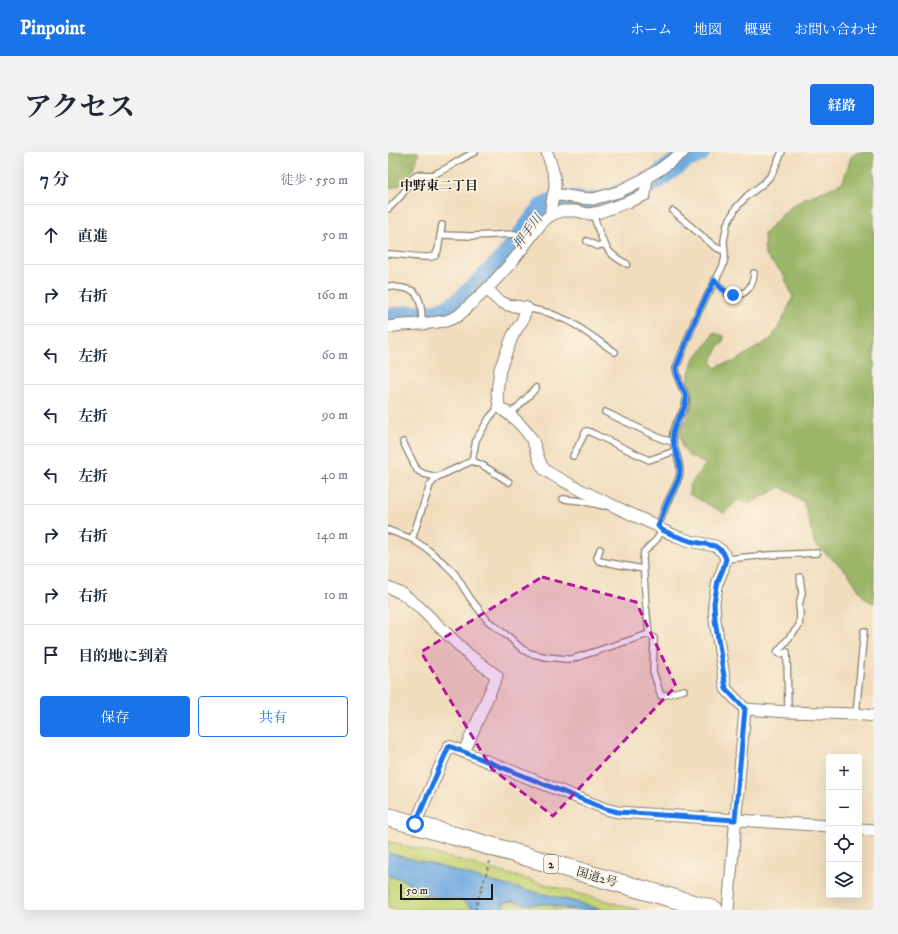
<!DOCTYPE html>
<html lang="ja">
<meta charset="utf-8">
<style>
body{margin:0;font-family:"IM FELL DW Pica","Noto Serif JP",serif;background:#f2f2f3;color:#1f2937}
.controls{position:absolute;right:12px;bottom:12px;display:grid;overflow:hidden;border-radius:4px;box-shadow:0 4px 16px #0002}
.controls button{width:36px;height:36px;display:grid;place-items:center;padding:0;border:0;border-bottom:1px solid #e0e1e3;background:#fff;color:#1f2937;font:20px sans-serif}
.scale{position:absolute;left:12px;bottom:10px;width:93px;box-sizing:border-box;padding-left:4px;border:2px solid #1c1c1c;border-top:0;font-size:11px;line-height:14px;white-space:nowrap;color:#1c1c1c;-webkit-text-stroke:3px #fcf5e5;paint-order:stroke}
.stop{position:absolute;width:12px;height:12px;margin:-9px;border:3px solid #1a73e8;border-radius:50%;background:#fff}
.stop.end{background:#1a73e8;border-color:#fff;box-shadow:0 1px 4px #0008}
.list{margin:0;padding:0;list-style:none}
h2{display:flex;justify-content:space-between;align-items:center;height:52px;margin:0;padding:0 16px;font-size:17px}
h2 small{font-size:13px;font-weight:400;color:#747a83}
.list li{display:grid;grid-template-columns:26px 1fr auto;gap:12px;align-items:center;box-sizing:border-box;height:60px;padding:0 16px;border-top:1px solid #e0e1e3}
.list b{display:block;font-size:15px;white-space:nowrap}
.list em{font-size:13px;font-style:normal;color:#747a83}
.actions{display:flex;gap:8px;padding:12px 16px}
.actions a{flex:1;padding:9px 0;border:1px solid #1a73e8;border-radius:4px;text-align:center;font-size:14px;color:#1a73e8}
.actions .main{background:#1a73e8;color:#fff}
.icon{flex:none;width:22px;height:22px;fill:none;stroke:currentColor;stroke-width:2;stroke-linecap:round;stroke-linejoin:round}
.map{position:relative;flex:none;width:486px;height:758px;overflow:hidden;border-radius:4px}
header{display:flex;align-items:center;gap:24px;box-sizing:border-box;height:56px;padding:0 20px;background:#1a73e8;color:#fff}
header strong{font-size:19px}
nav{display:flex;gap:22px;margin-inline-start:auto;font-size:14px}
.intro{display:flex;align-items:center;justify-content:space-between;box-sizing:border-box;height:96px;padding:0 24px}
h1{margin:0;font-size:28px}
.button{padding:10px 18px;border-radius:4px;background:#1a73e8;color:#fff;font-size:14px;font-weight:700}
main{display:flex;gap:24px;padding:0 24px}
aside{flex:1;background:#fff;border-radius:4px;box-shadow:0 4px 16px #0002}
.map>svg:first-child{display:block}
</style>
<header>
<strong>Pinpoint</strong>
<nav><a>ホーム</a><a>地図</a><a>概要</a><a>お問い合わせ</a></nav>
</header>
<div class="intro"><h1>アクセス</h1><a class="button">経路</a></div>
<main>
<aside>
<h2>7 分<small>徒歩 · 550 m</small></h2>
<ul class="list">
<li><svg class="icon" aria-label="ahead" viewBox="0 0 24 24"><path d="M12 20V5M6 11l6-6 6 6"/></svg><div><b>直進</b></div><em>50 m</em></li>
<li><svg class="icon" aria-label="right" viewBox="0 0 24 24"><path d="M7 20v-9h11M14 6l5 5-5 5"/></svg><div><b>右折</b></div><em>160 m</em></li>
<li><svg class="icon" aria-label="left" viewBox="0 0 24 24"><path d="M17 20v-9H6M10 6l-5 5 5 5"/></svg><div><b>左折</b></div><em>60 m</em></li>
<li><svg class="icon" aria-label="left" viewBox="0 0 24 24"><path d="M17 20v-9H6M10 6l-5 5 5 5"/></svg><div><b>左折</b></div><em>90 m</em></li>
<li><svg class="icon" aria-label="left" viewBox="0 0 24 24"><path d="M17 20v-9H6M10 6l-5 5 5 5"/></svg><div><b>左折</b></div><em>40 m</em></li>
<li><svg class="icon" aria-label="right" viewBox="0 0 24 24"><path d="M7 20v-9h11M14 6l5 5-5 5"/></svg><div><b>右折</b></div><em>140 m</em></li>
<li><svg class="icon" aria-label="right" viewBox="0 0 24 24"><path d="M7 20v-9h11M14 6l5 5-5 5"/></svg><div><b>右折</b></div><em>10 m</em></li>
<li><svg class="icon" aria-label="arrive" viewBox="0 0 24 24"><path d="M6 21V4h12l-3 4 3 4H6"/></svg><div><b>目的地に到着</b></div></li>
</ul>
<div class="actions"><a class="main">保存</a><a>共有</a></div>
</aside>
<div class="map">
<svg width="486" height="758" viewBox="0 0 486 758">
<rect width="100%" height="100%" fill="#fcf5e5"/>
<filter id="ink" filterUnits="userSpaceOnUse"><feTurbulence type="fractalNoise" baseFrequency=".025" numOctaves="2"/><feDisplacementMap in="SourceGraphic" scale="8" xChannelSelector="R" yChannelSelector="G"/><feConvolveMatrix kernelMatrix="1 2 1 2 8 2 1 2 1" color-interpolation-filters="sRGB"/></filter>
<filter id="wash" filterUnits="userSpaceOnUse"><feTurbulence type="fractalNoise" baseFrequency=".012" numOctaves="4" result="noise"/><feDisplacementMap in="SourceGraphic" scale="16" xChannelSelector="R" yChannelSelector="G"/><feGaussianBlur stdDeviation="0.9" result="paint"/><feColorMatrix in="noise" values="0 0 0 0 0 0 0 0 0 0 0 0 0 0 0 0 0 1.4 0 .05"/><feComposite in="paint" operator="in"/></filter>
<g filter="url(#wash)">
<rect width="100%" height="100%" fill="#f1ddbd"/>
<g fill="#c4d476" stroke="#707849">
<path d="M0,689L251,758H215L184,749L108,731L47,713L0,701Z"/>
<path d="M0,724L14,727L36,743L74,748L87,758H8L0,756Z"/>
<path d="M124,749L138,752H158L187,758H120L114,750Z"/>
</g>
<g fill="#9bb667" stroke="#5c6942">
<path d="M0,0H30C30,10 21,27 12,33C9,35 4,35 0,36Z"/>
<path d="M470,0H486V451L477,447L459,420L427,392L416,350L393,335L360,352L350,348L336,361L301,342L302,333L318,312L301,304L294,295L292,279L301,263L304,251L301,236V222L305,208L315,197L326,181L336,184L335,191L331,194L323,210L328,216L332,213L346,210L384,186L395,167L405,145L395,122L377,103L376,82L399,58L415,47L439,38L455,30L463,5Z"/>
</g>
<path fill="#70aae0" stroke="#46637e" d="M0,701L47,713L108,731L184,749L215,758H187L158,752H138L124,749L114,751L120,758H87L74,748L36,743L14,727L0,724Z"/>
<g fill="none" stroke-linecap="round" stroke-linejoin="round">
<path stroke="#70aae0" stroke-width="22" d="M0,167L19,164L44,163L63,157L76,147L118,106L156,55L172,50L182,49L198,52L212,50L222,47L263,30L299,5L311,0"/>
</g>
</g>
<g filter="url(#ink)">
<g fill="none" stroke-linecap="round" stroke-linejoin="round">
<g stroke="#867c6c" stroke-width="8">
<g id="service">
<path d="M0,57C5,52 11,47 15,41C19,37 21,30 25,26C32,19 39,25 46,22C61,17 73,6 87,0"/>
<path d="M285,59L327,95L336,99"/>
<path d="M205,61C209,74 213,89 221,99C226,105 233,109 239,112"/>
<path d="M52,83L84,84L127,82L140,89"/>
<path d="M199,89L209,94L217,92"/>
<path d="M0,102C15,101 34,108 47,104L50,98L54,73"/>
<path d="M327,128C330,133 334,138 338,141C347,147 358,142 363,133C365,129 366,125 366,121"/>
<path d="M0,134C7,135 20,136 25,139C33,144 35,163 33,172"/>
<path d="M139,156L161,161L183,170L227,200"/>
<path d="M217,260L274,287L285,290"/>
<path d="M121,261L129,256L148,236"/>
<path d="M15,290L29,318L36,322L49,325"/>
<path d="M185,304L198,279H200L261,308L287,299"/>
<path d="M84,309L88,288L102,265L111,255"/>
<path d="M175,347L194,349L216,354"/>
<path d="M270,374C274,366 276,357 280,349C284,339 291,331 292,320C293,307 283,295 285,281C287,269 300,256 298,245C298,241 294,237 293,234C290,228 289,222 288,216L309,163L335,114L337,105L336,89L339,72L348,56L359,44L376,31L384,22L394,0"/>
<path d="M0,378L24,387L39,397L57,412L67,422L82,446L100,469L121,485L134,497L141,501L158,505L179,507H184L261,482"/>
<path d="M274,378L269,387L256,400L255,407L258,455L261,482L266,486L265,519L273,544L296,538"/>
<path d="M24,387L42,333L49,325L84,309L94,313L121,330"/>
<path d="M212,397L209,406L211,409L255,417"/>
<path d="M338,407L381,403L429,401"/>
<path d="M400,560L399,500L392,502L389,500L411,474L412,462L411,453L414,441L412,425"/>
<path d="M468,562L476,479"/>
</g>
</g>
<g stroke="#867c6c" stroke-width="13">
<g id="minor">
<path d="M165,44L172,43L192,46L205,47L230,40L256,27L271,18L295,0"/>
<path d="M163,63L174,59H188L201,62L212,60L240,50L257,43L259,26"/>
<path d="M99,137L111,149L120,153L139,156L134,169L125,183L112,217L109,240L111,255C123,263 137,276 145,289C148,296 151,312 156,317C161,322 178,330 185,334C213,348 241,362 270,374L274,378L288,384L302,389L327,394L335,400L338,407L335,417L330,429L326,451L327,468L338,537L357,557L400,560L468,562L486,564"/>
<path d="M0,175L14,173L33,172L58,169L70,164L99,137L124,110L155,69L163,63C162,53 166,44 167,34C168,23 162,11 159,0"/>
<path d="M0,435L15,442L29,453L81,503L109,524L76,600"/>
<path d="M27,672L61,594L218,657L230,660L441,674"/>
<path d="M471,677L486,678"/>
<path d="M340,758L357,557"/>
</g>
</g>
<g stroke="#867c6c" stroke-width="20">
<path id="trunk" d="M0,665L326,758"/>
</g>
<path stroke="#867c6c" stroke-width="2" stroke-dasharray="3 3" stroke-linecap="butt" d="M87,758L102,709"/>
<use href="#service" stroke="#fff" stroke-width="5.5"/>
<use href="#minor" stroke="#fff" stroke-width="11"/>
<use href="#trunk" stroke="#fff" stroke-width="18"/>
</g>
</g>
<g fill="none" stroke-linecap="round" stroke-linejoin="round" filter="url(#ink)">
<path stroke="#1a73e8" stroke-width="5" d="M27,672L61,594L218,657L230,660L347,668L357,557L338,537L327,468L326,451L330,429L335,417L338,407L335,400L327,394L302,389L288,384L274,378L270,374C274,366 276,357 280,349C284,339 291,331 292,320C293,307 283,295 285,281C287,269 300,255 298,245C298,241 294,237 293,234C290,228 289,222 288,216L309,163L327,128C332,135 336,141 345,143"/>
</g>
<path fill="#b5179e" fill-opacity="0.2" stroke="#b5179e" stroke-width="3" stroke-dasharray="8 5" stroke-linejoin="round" d="M154,425L248,450L288,534L165,664L104,617L33,500Z"/>
<g text-anchor="middle" stroke-width="3.5" stroke-linejoin="round" paint-order="stroke">
<rect fill="#fcf5e5" stroke="#5f5d58" stroke-width="1" x="156" y="703" width="14" height="18" rx="3"/>
<g font-size="11" font-weight="bold" fill="#1c1c1c">
<text x="163" y="716">2</text>
</g>
<g font-size="12" fill="#1c1c1c" stroke="#fcf5e5">
<text transform="translate(209 725) rotate(16)" y="4">国道2号</text>
</g>
<g font-size="13" font-weight="bold" fill="#1c1c1c" stroke="#fcf5e5">
<text x="51" y="38">中野東二丁目</text>
</g>
<g font-size="13" font-style="italic" fill="#3e556a" stroke="#fcf5e5">
<text transform="translate(139 79) rotate(-54)" y="5">押手川</text>
</g>
</g>
</svg>
<div class="controls">
<button>+</button>
<button>−</button>
<button><svg class="icon" aria-label="locate" viewBox="0 0 24 24"><circle cx="12" cy="12" r="6"/><path d="M12 2v4M12 18v4M2 12h4M18 12h4"/></svg></button>
<button><svg class="icon" aria-label="layers" viewBox="0 0 24 24"><path d="M12 4l9 5-9 5-9-5zM3 14l9 5 9-5"/></svg></button>
</div>
<div class="scale">50 m</div>
<div class="stop" style="left:27px;top:672px"></div>
<div class="stop end" style="left:345px;top:143px"></div>
</div>
</main>
